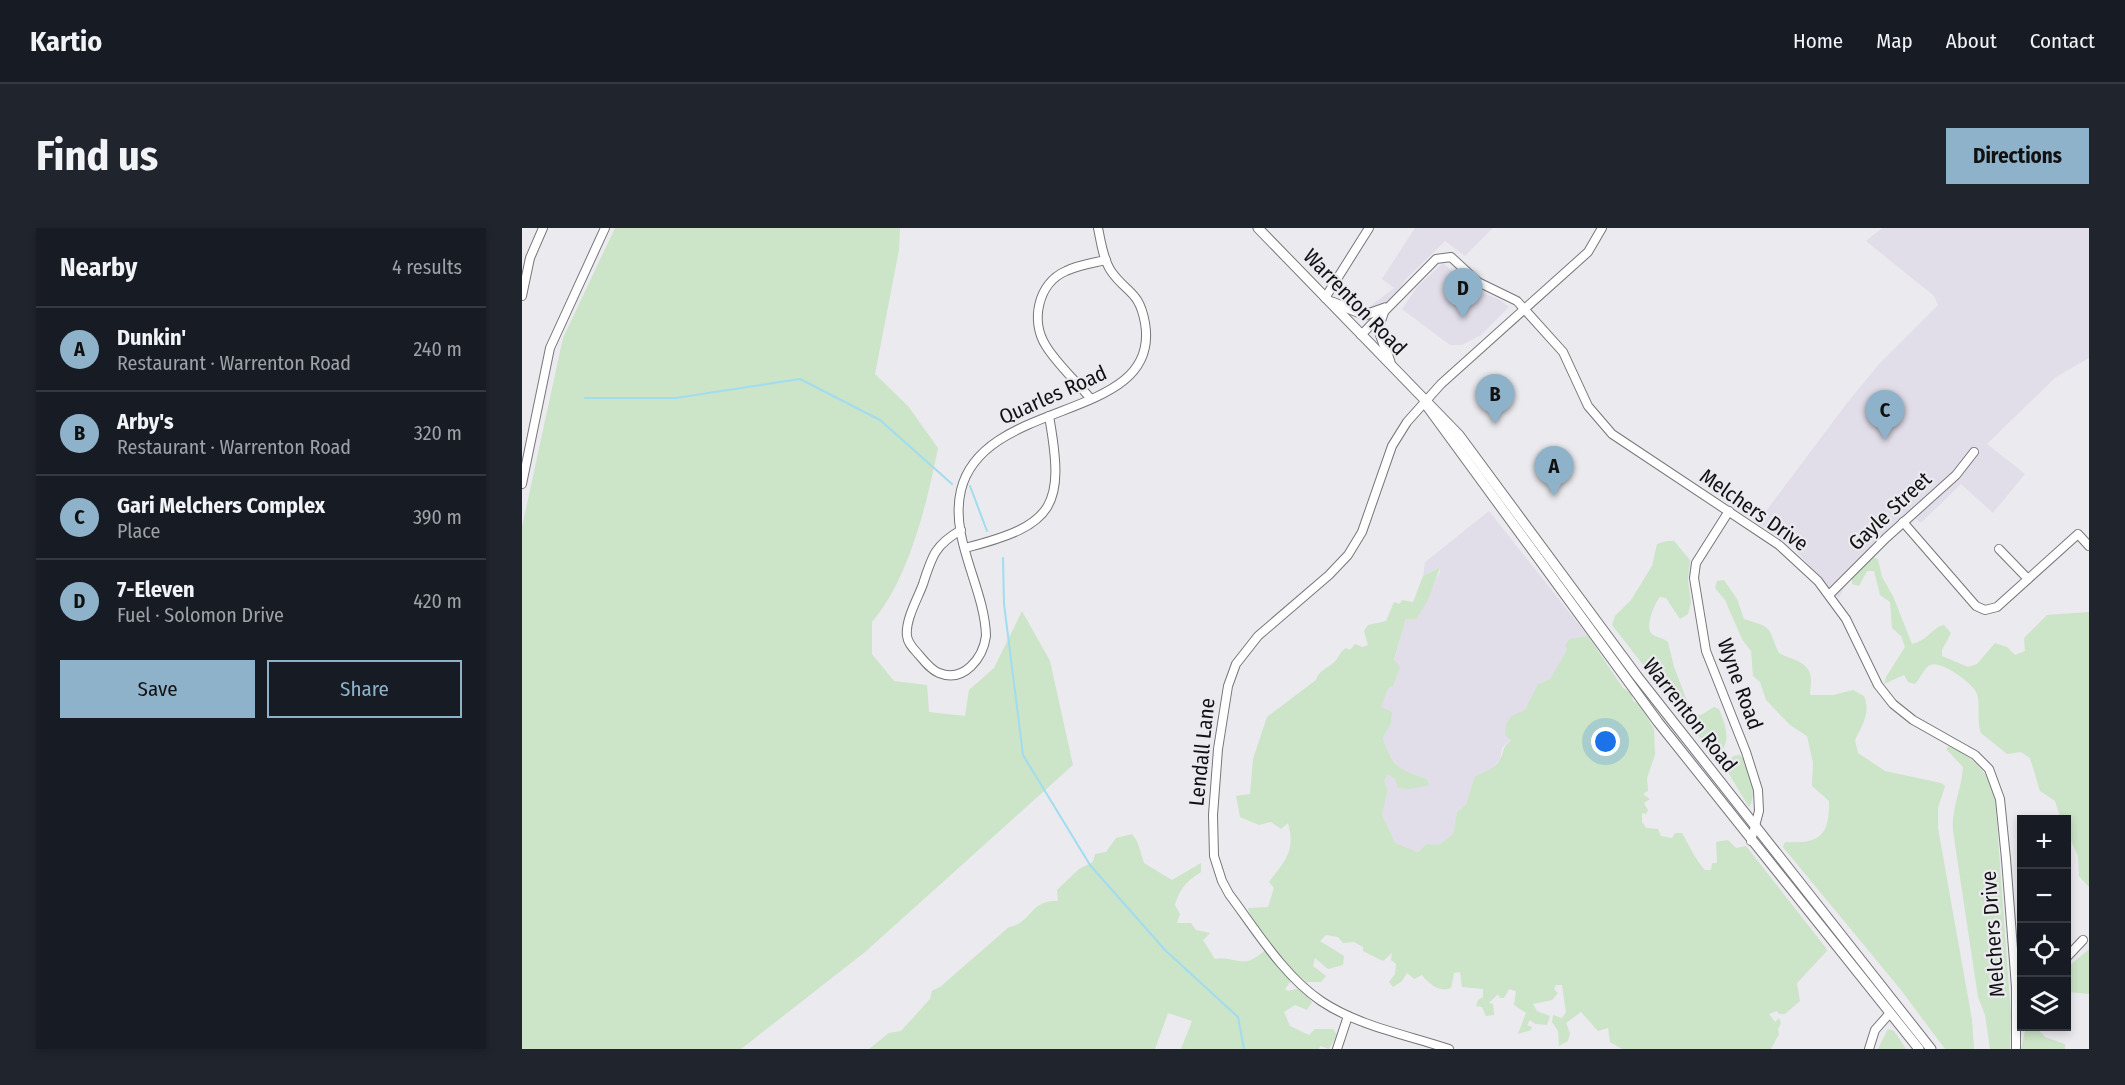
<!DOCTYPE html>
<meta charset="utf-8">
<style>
body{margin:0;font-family:"Fira Sans Condensed",sans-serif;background:#20242c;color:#f1f3f6}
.controls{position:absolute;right:18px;bottom:18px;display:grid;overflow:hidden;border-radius:0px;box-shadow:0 3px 9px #0003}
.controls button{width:54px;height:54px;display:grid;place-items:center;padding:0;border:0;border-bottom:2px solid #363941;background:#171b24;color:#f1f3f6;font:30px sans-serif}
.you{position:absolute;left:1084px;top:514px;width:21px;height:21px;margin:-15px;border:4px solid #fff;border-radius:50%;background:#1a73e8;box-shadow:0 0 0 9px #1a73e833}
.badge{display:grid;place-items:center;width:39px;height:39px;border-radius:50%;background:#8fb2cb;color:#111;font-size:20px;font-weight:700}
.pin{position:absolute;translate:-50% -50px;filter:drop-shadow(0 2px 3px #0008)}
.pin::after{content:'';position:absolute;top:32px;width:21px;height:18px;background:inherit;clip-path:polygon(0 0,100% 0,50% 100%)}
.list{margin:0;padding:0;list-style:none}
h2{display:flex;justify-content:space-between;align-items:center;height:78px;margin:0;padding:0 24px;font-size:26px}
h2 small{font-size:20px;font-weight:400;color:#9ea1a6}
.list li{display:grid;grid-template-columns:39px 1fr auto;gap:18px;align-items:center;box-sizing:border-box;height:84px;padding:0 24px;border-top:2px solid #363941}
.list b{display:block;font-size:22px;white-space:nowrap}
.list p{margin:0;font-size:20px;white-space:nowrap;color:#9ea1a6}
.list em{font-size:20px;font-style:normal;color:#9ea1a6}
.actions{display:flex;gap:12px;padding:18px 24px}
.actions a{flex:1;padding:14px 0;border:2px solid #8fb2cb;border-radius:0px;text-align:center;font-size:21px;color:#8fb2cb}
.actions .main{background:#8fb2cb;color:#111}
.icon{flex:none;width:33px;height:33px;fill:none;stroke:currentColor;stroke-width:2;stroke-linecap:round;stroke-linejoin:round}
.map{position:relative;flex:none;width:1567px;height:821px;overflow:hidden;border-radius:0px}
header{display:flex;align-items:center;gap:36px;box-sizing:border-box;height:84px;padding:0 30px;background:#171b24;border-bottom:2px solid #363941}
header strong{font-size:28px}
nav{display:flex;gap:33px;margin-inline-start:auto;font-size:21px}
.intro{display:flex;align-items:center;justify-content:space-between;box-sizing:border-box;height:144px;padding:0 36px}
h1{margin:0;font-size:42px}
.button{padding:15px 27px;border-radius:0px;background:#8fb2cb;color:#111;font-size:21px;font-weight:700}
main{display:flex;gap:36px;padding:0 36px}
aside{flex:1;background:#171b24;border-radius:0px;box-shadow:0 3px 9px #0003}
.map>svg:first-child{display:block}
</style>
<header>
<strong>Kartio</strong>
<nav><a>Home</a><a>Map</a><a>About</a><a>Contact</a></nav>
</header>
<div class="intro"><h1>Find us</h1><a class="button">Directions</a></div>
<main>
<aside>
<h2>Nearby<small>4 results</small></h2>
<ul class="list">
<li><span class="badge">A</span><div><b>Dunkin'</b><p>Restaurant · Warrenton Road</p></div><em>240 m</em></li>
<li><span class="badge">B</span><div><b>Arby's</b><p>Restaurant · Warrenton Road</p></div><em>320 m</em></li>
<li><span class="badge">C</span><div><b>Gari Melchers Complex</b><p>Place</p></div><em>390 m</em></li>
<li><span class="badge">D</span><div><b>7-Eleven</b><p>Fuel · Solomon Drive</p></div><em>420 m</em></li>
</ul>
<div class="actions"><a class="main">Save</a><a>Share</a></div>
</aside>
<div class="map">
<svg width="1567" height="821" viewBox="0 0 1567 821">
<rect width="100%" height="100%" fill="#ebeaef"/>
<g fill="#e1deea">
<path d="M893,0H971L943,28L923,13L883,52L864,88L847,79L872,60L860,51Z"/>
<path d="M1360,0H1567V130L1534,149L1465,216L1503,246L1471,285L1439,256L1399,295L1394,291L1345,333L1325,354L1317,370L1268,316L1235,295L1325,175L1357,136L1416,77L1412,68L1344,13Z"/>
<path d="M921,35L946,58L978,72L987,79L959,107L940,117H928L880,81L896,58Z"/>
<path d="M967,283L1066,408L1054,411L1028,451L1016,456L1003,483L990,488L989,511L980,520L978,532L969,541L953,548L944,576L935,584L931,606L917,618L905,616L896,624L873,615L866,604L860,587L866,562L862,553L866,547L873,551H905L877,541L866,525L861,510L869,495L859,479L884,391L906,372L910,357L918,345L917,339L901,348L903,334Z"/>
</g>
<g fill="#cce4c8">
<path d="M93,0H378L377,22L353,146L386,178L416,220C405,275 387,351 350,394V426L372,453L405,457L407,484L443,488L447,462L472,440L500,383L528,433L551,537L343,724L219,821H0V299L41,110Z"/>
<path d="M1145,313H1152L1168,332L1166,352L1169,374L1166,386L1158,391L1144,370L1138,369C1133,374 1123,398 1129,405C1133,410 1141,409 1146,414L1152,439L1170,486L1179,487L1192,479L1197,481C1203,496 1211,516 1195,527L1190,525L1090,397L1093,388L1109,372L1130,338L1135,316Z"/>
<path d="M1351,329L1356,331L1360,349L1371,368L1390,416C1405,413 1411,399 1422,397L1429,405L1420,422V428L1446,439L1455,436L1473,415L1485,419L1493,427L1503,423L1502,410L1525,387L1567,384V659L1557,648L1556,628L1545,604L1544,592L1539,591L1533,573L1518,563L1508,530L1499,524L1485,526L1459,505C1454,492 1459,478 1455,466C1452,456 1419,432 1408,437C1402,440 1398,451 1393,456L1386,454L1382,447L1362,456L1364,449L1383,419L1379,408L1370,400L1368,374L1358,367L1352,343H1345L1337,358L1330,356V351Z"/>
<path d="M918,339L906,372L894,391H884L872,432L878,439L871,458L866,460L859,479L870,484L869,495L861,510C871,541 877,541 905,551L907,557L888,561L876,560L873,551L866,547L862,553L866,562L860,587L873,615L896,624L905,616L917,617L931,606L935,584L944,576L953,548C961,544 973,541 978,532C983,522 979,521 989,512L983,507L984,496L990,488L1003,482L1016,456L1028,451L1045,422L1043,417L1048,411L1066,408L1101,460L1109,465L1111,473L1118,477L1132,501L1133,527L1125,550L1126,563L1121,566L1128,571L1122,575L1126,582L1124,586L1120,585V594L1124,600L1136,601L1139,608L1150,610L1153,605H1160C1166,615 1174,633 1183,642H1189L1190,635H1195L1194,614L1206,612L1214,620L1224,618L1304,720L1305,723L1275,755L1278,773L1263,786H1257L1255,783L1247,786L1253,794L1257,790L1259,795L1256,801L1257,806L1249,821H1100L1088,814L1086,800L1076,803L1059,784L1044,795L1048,805L1046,813L1037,818L1036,803L1030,794L1031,787L1040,790L1044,784L1040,757H1034L1032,761L1036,765L1030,772L1011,776L1015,783L1028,788L1025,797L1013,796L1008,792L1005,797L1010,799L1009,802L996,806L1004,785L992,777L994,763L987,761L982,770H978L976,766L967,775L971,776L972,787L964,788L960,779L954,778L956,772L961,769V761L940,759L938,744L932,745L929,760C918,765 907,756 900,747L892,751L885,745L880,753L871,759L867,754L873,746L874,736L869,732L870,725L861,733L841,723V719L832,714L821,715L816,709L804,707L798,713L822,728L821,737L806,741L793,730L791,738L804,748L799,754H785C768,741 729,701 726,680L746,679L752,660L747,654C763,633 774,623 766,595L759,601L749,594L737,597L718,589L714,568L728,566L731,531L745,489L794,452C798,440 808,440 815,431C818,426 818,424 824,420L828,422L833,416L840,419L846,417L842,403L846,397L864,393L872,374L878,376L880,372L891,374L901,348Z"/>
<path d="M1202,352L1215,371L1222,391C1253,401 1244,397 1257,425C1269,432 1289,433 1289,452C1289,458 1288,462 1288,467H1311L1331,462L1342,468C1349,485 1340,497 1333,512L1336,525L1363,543L1419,555L1423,558L1416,580V600L1450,792L1452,821H1423L1379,762L1261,619L1263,614C1296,616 1308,609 1307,573L1290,558L1291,535L1285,508L1268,497L1244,472L1238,454L1231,448L1229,423L1220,411L1203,372L1193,360L1195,353Z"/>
<path d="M1428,517C1451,532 1466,541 1473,569L1489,788L1488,821H1468L1463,787L1456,769L1431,603C1429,580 1440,561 1441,539L1424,521Z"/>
<path d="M1217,527C1230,536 1236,566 1227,579L1204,541L1211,528Z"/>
<path d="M610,606L615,613L622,635L650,652L679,635V644C665,653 658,660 653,677L658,686L655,695H669L674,702L688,705L681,712L693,731C716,728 721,743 743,722L769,753L763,761L766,763L778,760L790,774L785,782L773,777L762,784L768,798L787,807L793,801H811L815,807L807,821L798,818L797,821H659L670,793L646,785L633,821H347L367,805L379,803L408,771L410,763L418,759L487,699C510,695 508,671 536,673L535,662L557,641L571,634L573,626L584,624L594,610Z"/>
<path d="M1567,721V766L1546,764L1545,740Z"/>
<path d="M1504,798L1514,799L1523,809L1543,816V821H1499Z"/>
<path d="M1366,801L1372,803L1384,821H1356Z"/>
</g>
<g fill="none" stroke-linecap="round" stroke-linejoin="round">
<g stroke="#a1dcef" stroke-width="2">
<path d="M63,170H154L278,151L358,192L430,256"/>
<path d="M448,258L465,303"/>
<path d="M481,330L482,376L501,527L568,637L643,722L716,789L722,821"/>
</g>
<g stroke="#77767a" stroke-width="10">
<g id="minor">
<path d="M0,68L8,30L21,0"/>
<path d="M803,70L847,0"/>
<path d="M839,107L914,31L929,29L956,54L995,73L1041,124L1066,178L1090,206L1257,317L1296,353L1324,391L1356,457L1371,476L1391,492L1453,527L1467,541L1478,571L1484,631L1494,759V821"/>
<path d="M568,170C554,153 535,136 524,118C508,93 516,55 544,43C556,37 571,35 584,32"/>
<path d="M0,256L28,120L83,0"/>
<path d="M1207,283L1174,335L1172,350L1184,423L1224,524L1236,562L1237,583L1229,613"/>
<path d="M1381,294L1454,378L1463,382L1475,379L1556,306L1567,318"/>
<path d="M439,302C413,317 410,328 401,356C396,370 383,392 385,408C386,416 392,421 397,427C403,434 409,442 417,445C442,455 461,430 464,408C463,360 427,311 439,262C462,168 640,195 623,95C617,62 604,65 589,43C581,31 579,14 576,0"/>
<path d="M443,320C534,297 543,278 527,188"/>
<path d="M1477,321L1506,351"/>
<path d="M1308,366L1364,310L1434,247L1452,224"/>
<path d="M1544,730L1561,712"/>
<path d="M815,821L826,788"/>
<path d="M927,821C885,807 836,798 799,773C761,747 734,702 707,666L700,653L692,628L691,587L696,521L706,458L714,436L736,408L807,347L826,327L840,304L870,218L885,194L919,156L1066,24L1080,0"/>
<path d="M1347,821L1353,802L1368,785"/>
</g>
</g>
<g stroke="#77767a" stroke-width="11">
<g id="major">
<path d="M736,0L937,207L1115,448L1409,821"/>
<path d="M810,74L843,87L863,80"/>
<path d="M863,80L856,100L868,134"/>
<path d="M905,178L1136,494L1397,821"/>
</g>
</g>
<use href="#minor" stroke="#fff" stroke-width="8"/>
<use href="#major" stroke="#fff" stroke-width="9"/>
</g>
<g text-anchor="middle" stroke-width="4.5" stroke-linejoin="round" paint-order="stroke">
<g font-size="21" fill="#121214" stroke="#ebeaef">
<text transform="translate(833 74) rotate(46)" y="7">Warrenton Road</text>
<text transform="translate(531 167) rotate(-24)" y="7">Quarles Road</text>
<text transform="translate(1232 282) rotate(35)" y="7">Melchers Drive</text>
<text transform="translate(1368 283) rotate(-43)" y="7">Gayle Street</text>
<text transform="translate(1218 456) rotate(70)" y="7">Wyne Road</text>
<text transform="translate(1168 487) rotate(52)" y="7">Warrenton Road</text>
<text transform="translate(680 524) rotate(-84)" y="7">Lendall Lane</text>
<text transform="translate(1471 706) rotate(-94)" y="7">Melchers Drive</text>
</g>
</g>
</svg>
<div class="controls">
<button>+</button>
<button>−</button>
<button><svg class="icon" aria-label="locate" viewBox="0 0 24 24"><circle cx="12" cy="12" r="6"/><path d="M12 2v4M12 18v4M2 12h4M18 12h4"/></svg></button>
<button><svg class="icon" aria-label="layers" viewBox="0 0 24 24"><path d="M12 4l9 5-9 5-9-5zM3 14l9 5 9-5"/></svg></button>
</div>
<div class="you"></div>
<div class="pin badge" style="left:1032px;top:268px">A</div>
<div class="pin badge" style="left:973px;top:196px">B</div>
<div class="pin badge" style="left:1363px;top:212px">C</div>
<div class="pin badge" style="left:941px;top:90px">D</div>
</div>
</main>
